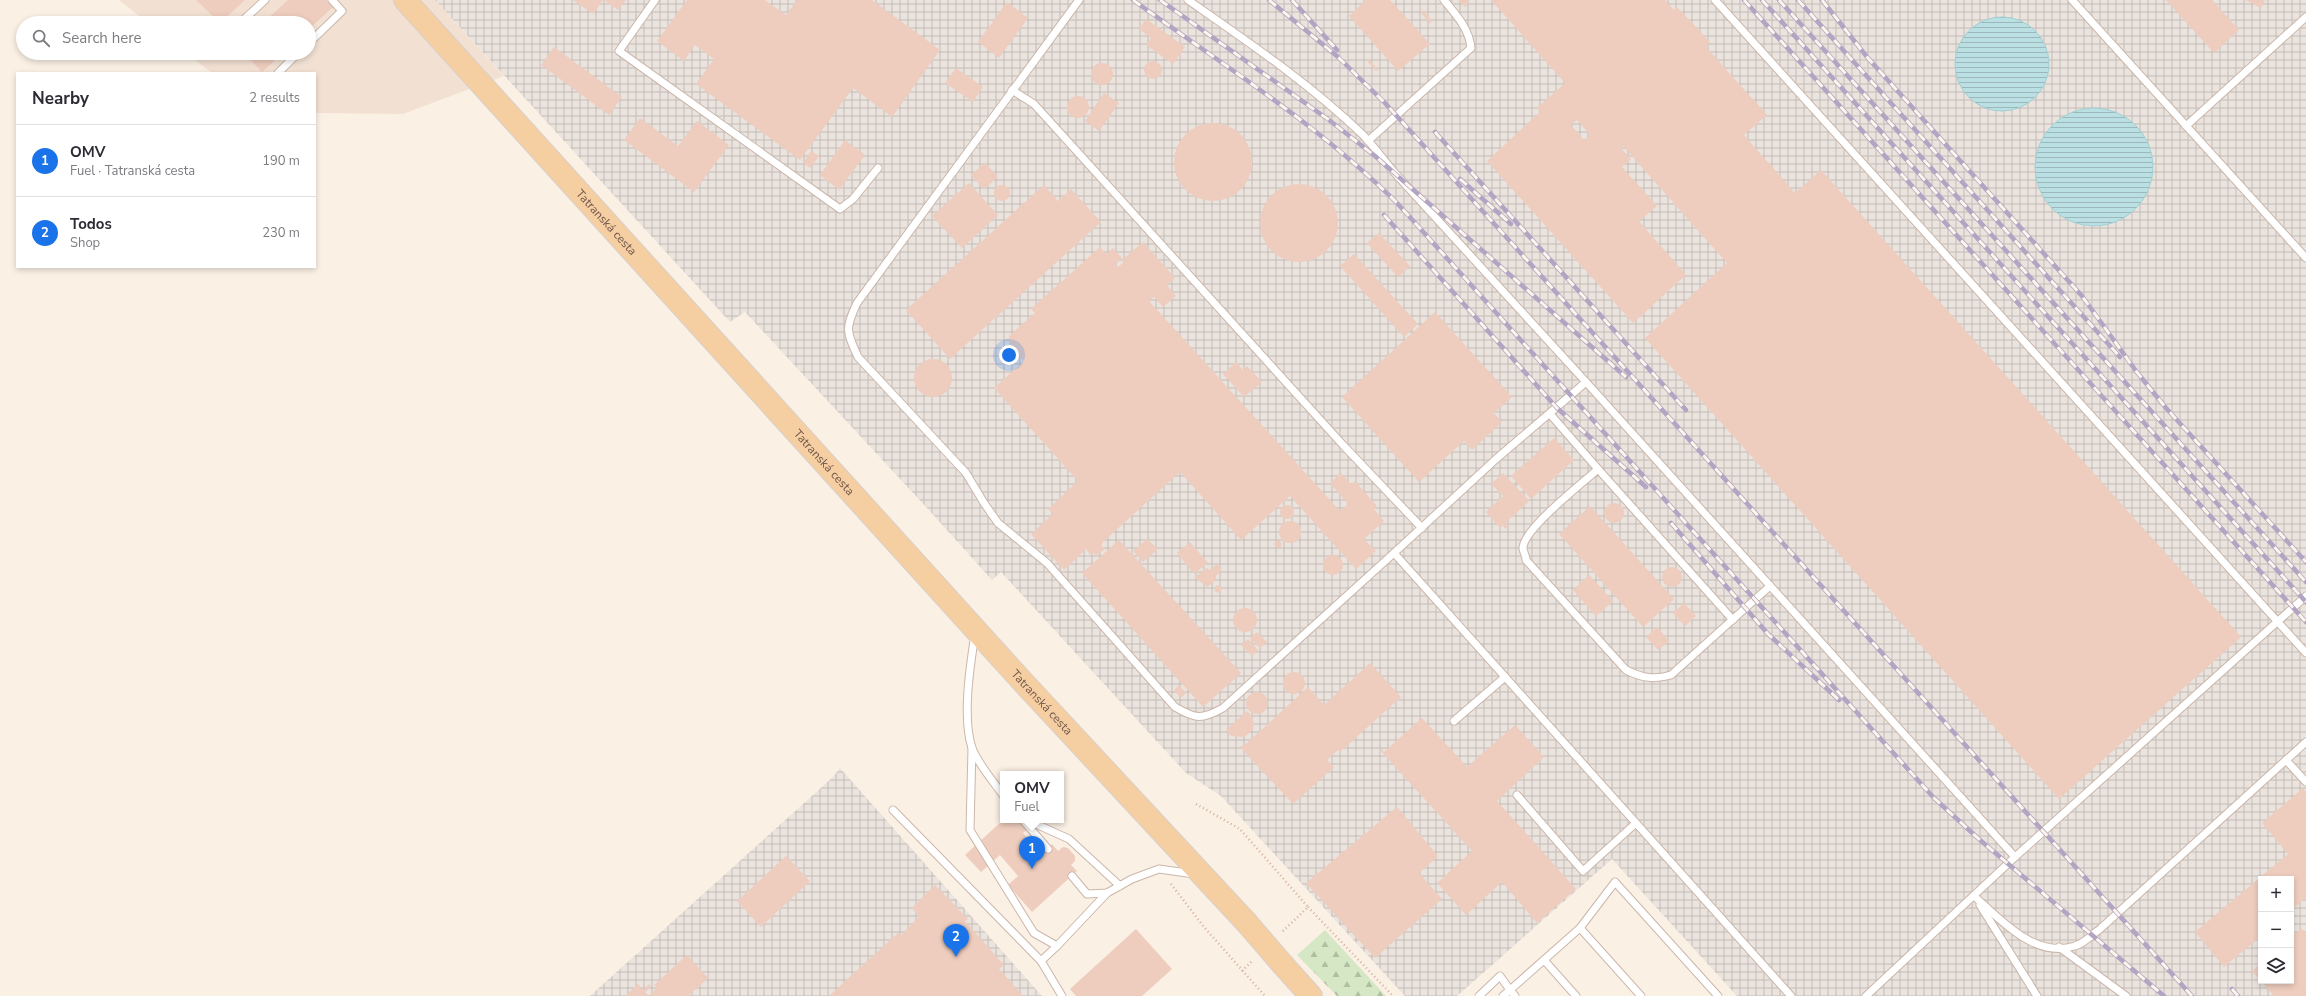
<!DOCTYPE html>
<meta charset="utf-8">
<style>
body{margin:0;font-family:"Nunito Sans",sans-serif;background:#f7f7f7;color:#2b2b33}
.controls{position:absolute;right:12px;bottom:12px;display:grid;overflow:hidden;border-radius:0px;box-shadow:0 2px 6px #0003}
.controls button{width:36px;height:36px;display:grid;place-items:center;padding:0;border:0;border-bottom:1px solid #e1e1e2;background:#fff;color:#2b2b33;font:20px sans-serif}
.you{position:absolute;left:1009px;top:355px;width:14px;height:14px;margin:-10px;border:3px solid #fff;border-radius:50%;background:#1a73e8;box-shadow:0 0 0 6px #1a73e833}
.badge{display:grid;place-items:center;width:26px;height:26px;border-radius:50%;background:#1a73e8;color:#fff;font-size:13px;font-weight:700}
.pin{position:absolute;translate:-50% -33px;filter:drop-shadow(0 1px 2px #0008)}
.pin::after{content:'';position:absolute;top:21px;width:14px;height:12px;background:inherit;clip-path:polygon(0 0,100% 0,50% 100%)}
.popup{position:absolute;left:1000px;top:771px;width:64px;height:52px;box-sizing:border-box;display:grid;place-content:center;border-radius:0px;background:#fff;filter:drop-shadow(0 1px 3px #0005);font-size:13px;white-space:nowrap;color:#7c7c81}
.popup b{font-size:15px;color:#2b2b33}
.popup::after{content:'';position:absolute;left:50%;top:100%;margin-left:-8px;border:8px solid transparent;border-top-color:#fff}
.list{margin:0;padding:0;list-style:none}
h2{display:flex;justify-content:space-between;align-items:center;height:52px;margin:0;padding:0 16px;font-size:17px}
h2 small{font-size:13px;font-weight:400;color:#7c7c81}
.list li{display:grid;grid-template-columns:26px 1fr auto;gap:12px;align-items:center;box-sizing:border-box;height:72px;padding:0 16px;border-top:1px solid #e1e1e2}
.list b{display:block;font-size:15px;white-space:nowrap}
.list p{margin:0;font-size:13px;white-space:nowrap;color:#7c7c81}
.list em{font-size:13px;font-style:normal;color:#7c7c81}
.icon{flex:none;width:22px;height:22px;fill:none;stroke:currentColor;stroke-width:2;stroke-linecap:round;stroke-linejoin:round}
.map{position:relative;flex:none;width:2306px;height:996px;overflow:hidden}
.search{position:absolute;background:#fff;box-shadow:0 2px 6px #0003;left:16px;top:16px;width:300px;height:44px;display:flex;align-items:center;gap:10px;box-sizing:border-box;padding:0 14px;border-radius:22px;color:#7c7c81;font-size:15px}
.panel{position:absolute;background:#fff;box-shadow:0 2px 6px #0003;left:16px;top:72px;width:300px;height:196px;border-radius:0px}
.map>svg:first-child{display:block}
</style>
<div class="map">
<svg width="2306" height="996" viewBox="0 0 2306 996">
<defs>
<pattern id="industrial-grid" width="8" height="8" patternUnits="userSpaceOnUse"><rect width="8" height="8" fill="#eae3de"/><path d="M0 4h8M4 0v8" fill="none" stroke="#c2bbb6"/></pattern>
<pattern id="forest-firs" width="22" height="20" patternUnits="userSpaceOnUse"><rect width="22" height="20" fill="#d5e7c4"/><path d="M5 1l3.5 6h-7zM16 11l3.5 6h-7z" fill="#b1bea1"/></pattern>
<pattern id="water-rules" width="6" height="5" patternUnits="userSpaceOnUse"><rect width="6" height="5" fill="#bae0e3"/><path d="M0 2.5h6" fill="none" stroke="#9cb8ba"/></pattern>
</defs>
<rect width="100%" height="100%" fill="#fbf0e4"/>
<path fill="#f2e1d3" d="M119,0H435L504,76L403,114L315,113V73H212L186,53H309V23H148Z"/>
<g fill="url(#industrial-grid)" fill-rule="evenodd">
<path d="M435,0H2306V996H1737L1612,859L1457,996H1405L1221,796L1186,773L1001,572L992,580L927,508L745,312L730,322ZM2261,879H2291V981H2261Z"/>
<path d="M840,768L1042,996H590L833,777Z"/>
</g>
<path fill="url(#forest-firs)" d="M1325,930L1386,996H1337L1297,955Z"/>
<g fill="url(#water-rules)" stroke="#a1d0d4">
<circle cx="2002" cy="64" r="47"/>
<circle cx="2094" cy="167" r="59"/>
</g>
<g fill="#eecdbe" fill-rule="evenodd">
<path d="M196,0H245L220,23Z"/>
<path d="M288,0H326L333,7L309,29V23H263Z"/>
<path d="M573,0H603L593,14Z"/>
<path d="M604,0H626L618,10Z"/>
<path d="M687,0H765L786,15L797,0H872L940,50L892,117L853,88L800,160L696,84L714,59L695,45L684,61L657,41Z"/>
<path d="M1366,0H1390L1430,44L1398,71L1349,16Z"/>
<path d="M1458,0H1468V4L1465,7Z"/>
<path d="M1491,0H1665L1674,10L1677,7L1710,42L1706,47L1767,115L1744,135L1795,193L1821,170L2241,637L2059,799L1645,338L1727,263L1623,146L1621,148L1631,159L1622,167L1657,206L1639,221L1686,275L1633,323L1487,161L1540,112L1537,108L1565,83ZM1577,120L1590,135L1584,140L1571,125Z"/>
<path d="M2166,0H2212L2239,30L2214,53Z"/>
<path d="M2246,0H2265L2261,8Z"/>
<path d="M1007,2L1028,18L999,58L978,42Z"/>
<path d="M1423,10L1432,21L1430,23L1421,13Z"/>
<path d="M1146,19L1185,47L1173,64L1146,45L1151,38L1139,29Z"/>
<path d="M554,47L622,97L609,115L541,65Z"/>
<path d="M244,53H283L262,72Z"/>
<path d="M1369,59L1378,70L1376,71L1367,61Z"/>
<circle cx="1153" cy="70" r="9"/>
<circle cx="1102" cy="74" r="11"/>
<path d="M956,68L983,87L973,102L945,83Z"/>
<path d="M1104,93L1119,103L1099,131L1085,121Z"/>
<circle cx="1078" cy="107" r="11"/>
<path d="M640,118L678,146L697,121L729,145L694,192L624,140Z"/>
<circle cx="1213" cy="162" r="39"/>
<path d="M845,140L865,155L839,190L820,175Z"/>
<path d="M811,151L819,156L810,168L803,163Z"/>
<path d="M985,163L998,177L984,189L971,175Z"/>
<path d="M969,183L998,215L962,248L932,216Z"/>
<circle cx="1299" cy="223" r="39"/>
<circle cx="1002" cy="193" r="8"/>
<path d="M1044,185L1058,201L1071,189L1101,222L950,359L906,310Z"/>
<path d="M1379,233L1410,266L1398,277L1367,243Z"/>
<path d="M1143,242L1175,278L1167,285L1176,296L1163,307L1154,297L1149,301L1340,511L1348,504L1330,483L1341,473L1351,484L1355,481L1377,506L1374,509L1384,521L1364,539L1376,551L1356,569L1290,496L1241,540L1180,472L1103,542L1101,545L1105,549L1096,556L1093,552L1090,555L1086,549L1064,570L1031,534L1053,514L1048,509L1078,481L994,388L1024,361L1009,344V336L1035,313L1031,309L1100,247L1106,254L1113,248L1122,258L1116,264L1118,267L1124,262L1122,260Z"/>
<path d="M1354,254L1418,324L1404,337L1340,266Z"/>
<path d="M1435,312L1512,397L1494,413L1502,422L1472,450L1464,441L1419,482L1342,397Z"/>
<circle cx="933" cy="378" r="19"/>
<path d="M1236,362L1243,370L1247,366L1262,382L1244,397L1223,374Z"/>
<path d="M1554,438L1574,460L1531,499L1511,476Z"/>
<path d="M1503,473L1529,501L1500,528L1486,512L1503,496L1491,484Z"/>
<circle cx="1614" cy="513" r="10"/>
<circle cx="1287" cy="512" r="7"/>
<path d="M1590,506L1674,599L1643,627L1559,534Z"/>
<circle cx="1290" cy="532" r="11"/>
<path d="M1507,523L1509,525L1505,529L1503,526Z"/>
<path d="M1147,539L1158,549L1143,562L1133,551Z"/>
<path d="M1119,540L1241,673L1203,707L1082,573Z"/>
<circle cx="1278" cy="544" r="3.5"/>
<path d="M1190,542L1208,563L1194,574L1177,553Z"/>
<circle cx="1333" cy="565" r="10"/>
<path d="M1217,564L1222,570L1216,576V580L1207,587L1195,577L1207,568L1210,570Z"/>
<circle cx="1672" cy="577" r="10"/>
<path d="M1589,575L1613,601L1596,616L1573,590Z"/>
<circle cx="1218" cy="589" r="3.5"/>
<path d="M1684,603L1696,616L1685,626L1673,613Z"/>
<circle cx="1245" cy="620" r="12"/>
<path d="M1657,627L1669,641L1658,650L1646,637Z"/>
<path d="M1257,632L1267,642L1260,648L1250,638Z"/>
<path d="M1248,639L1258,650L1252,656L1241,645Z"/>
<path d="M1370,663L1401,697L1340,752L1338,750L1327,760L1334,767L1293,804L1240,747L1247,743L1308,687L1324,705Z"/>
<circle cx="1294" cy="683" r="11"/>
<path d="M1179,685L1186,693L1181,698L1174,690Z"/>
<circle cx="1257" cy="703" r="11"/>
<path d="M1247,711L1252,716L1254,724L1253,730L1244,737L1231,736L1226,730Z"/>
<path d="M1422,718L1467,767L1515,725L1544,757L1497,801L1576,889L1537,923L1502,882L1466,915L1437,883L1472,851L1380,750L1382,749L1384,752Z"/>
<path d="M2303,788L2306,792V898L2291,910V879H2261V936L2224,967L2195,932L2288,854L2262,823Z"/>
<path d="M1397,807L1438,856L1419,873L1442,899L1375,958L1306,883Z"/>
<path d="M1003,820H1038L1023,833L1042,854L1052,844L1058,851L1063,847L1068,848L1075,856V861L1071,865L1077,871L1032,912L1008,885L1018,876L1000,855L981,872L965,855Z"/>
<path d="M786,856L810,881L761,927L737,901Z"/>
<path d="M935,885L968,919L965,921L1004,965L999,969L1023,996H829L898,933L901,935L919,917L912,908Z"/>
<path d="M2301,928L2306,933V996H2274L2252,971L2261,963V981H2291V937Z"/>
<path d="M1136,929L1172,969L1142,996H1076L1070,989Z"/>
<path d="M687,955L708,978L688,996H652L650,994L657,988L654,985Z"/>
<path d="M638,984L643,990L649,984L651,987L645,992L649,996H625Z"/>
</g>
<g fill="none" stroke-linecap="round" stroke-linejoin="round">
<g stroke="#cbb7ab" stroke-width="9">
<g id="lane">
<path d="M655,0L619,51L840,209L853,199L878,168"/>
<path d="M1079,0L857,303C845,328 846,331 858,357L966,473L984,503L998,523L1047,563L1175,707C1196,719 1201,720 1223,708L1394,553"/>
<path d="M1188,0C1248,42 1309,83 1362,134C1373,145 1383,159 1393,171L1586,382L2015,857L1866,996"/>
<path d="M1715,0L2306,653"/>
<path d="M2072,0L2306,258"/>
<path d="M240,23L265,0"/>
<path d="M309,43L342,11L332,0"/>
<path d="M278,73L298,53"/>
<path d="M1012,90L1034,104L1343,445L1422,528"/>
<path d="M2186,126L2306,17"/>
<path d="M1368,141L1471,48C1469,28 1456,15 1444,0"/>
<path d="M1586,382L1496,459L1394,553L1791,996"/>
<path d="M1550,414L1598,469C1583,483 1523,529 1523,548C1523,551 1526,556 1526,560L1626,670C1642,678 1654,680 1671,675L1770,586"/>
<path d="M1598,469L1733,620"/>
<path d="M975,634C970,666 962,718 972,748C978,764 993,781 1003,795"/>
<path d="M1454,721L1505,677"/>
<path d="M972,748L970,830L1034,933L1057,946L1107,893"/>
<path d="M2286,760L2306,782"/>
<path d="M1517,795L1583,871L1636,823"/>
<path d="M893,810L1041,961L1057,946"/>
<path d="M1023,820L1048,849"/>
<path d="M1027,820L1069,839L1120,886"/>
<path d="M2015,857L2306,596"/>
<path d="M1072,876L1087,894L1107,893L1132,879L1159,869L1194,874"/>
<path d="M1974,896C2001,920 2035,959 2075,946C2083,944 2093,934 2100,929L2306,742"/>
<path d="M1980,905L2037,996"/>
<path d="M1580,928L1615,882L1718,996"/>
<path d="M2059,947L2126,996"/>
<path d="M1544,960L1576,996"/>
<path d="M1041,961L1062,996"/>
<path d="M1479,996L1500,976L1510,990L1580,928L1641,996"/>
<path d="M1503,996L1510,990L1515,996"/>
</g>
</g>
<g stroke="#d7d0cd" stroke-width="24">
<g id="primary">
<path id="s1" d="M405,0L1022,681L1246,922"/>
<path d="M1284,966L1311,996"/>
</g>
</g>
<g stroke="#d3b0a1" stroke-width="2.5" stroke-dasharray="1 3" stroke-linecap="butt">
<path d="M1196,804L1240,829L1308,907L1281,933"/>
<path d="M1171,884L1204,927L1265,996"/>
<path d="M1308,907L1393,996"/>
<path d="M1242,971L1253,960"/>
</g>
<use href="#lane" stroke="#fff" stroke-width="7"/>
<use href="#primary" stroke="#f5cea1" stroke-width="22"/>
<g stroke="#b2a4c3" stroke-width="4.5">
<g id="rail">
<path d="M1133,0C1223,65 1319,125 1398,204L1934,798L1980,840L2164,996"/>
<path d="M1160,0L1329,120L1375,156L1626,377"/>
<path d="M1269,0L1338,57L1385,103L2192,996"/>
<path d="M1292,0L1337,50"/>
<path d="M1744,0L2306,622"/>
<path d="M1762,0L2306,602"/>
<path d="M1779,0L2306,582"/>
<path d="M1798,0L2120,357"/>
<path d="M1822,0L1867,57L2082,296L2136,371L2166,408L2306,562"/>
<path d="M1435,132L1686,410"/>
<path d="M1460,179L1511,224"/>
<path d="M1384,215L1557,408L1646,487"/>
<path d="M1671,523L1768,634L1839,700"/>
<path d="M2232,989L2238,996"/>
</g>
</g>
<use href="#rail" stroke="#fef4ea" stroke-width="3" stroke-dasharray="9" stroke-linecap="butt"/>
<g stroke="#d7d0cd" stroke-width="24" stroke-linecap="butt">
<path id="primary-bridge" d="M1246,922L1284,966"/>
</g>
<use href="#primary-bridge" stroke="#f5cea1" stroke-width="22"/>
</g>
<g text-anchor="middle" stroke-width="3.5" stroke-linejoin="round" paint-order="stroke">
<g font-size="12" fill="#71564c" stroke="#fef4ea">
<text dy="4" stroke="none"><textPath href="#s1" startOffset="300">Tatranská cesta</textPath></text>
<text dy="4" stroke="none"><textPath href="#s1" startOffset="624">Tatranská cesta</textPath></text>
<text dy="4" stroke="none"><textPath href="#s1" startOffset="948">Tatranská cesta</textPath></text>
</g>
</g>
</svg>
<div class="controls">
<button>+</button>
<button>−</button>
<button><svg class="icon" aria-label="layers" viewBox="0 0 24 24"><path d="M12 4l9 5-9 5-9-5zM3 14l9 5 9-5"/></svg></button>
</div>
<div class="you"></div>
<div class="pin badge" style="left:1032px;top:869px">1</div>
<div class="popup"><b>OMV</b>Fuel</div>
<div class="pin badge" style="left:956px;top:957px">2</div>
<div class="search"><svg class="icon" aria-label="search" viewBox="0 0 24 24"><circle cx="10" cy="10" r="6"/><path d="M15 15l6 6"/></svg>Search here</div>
<section class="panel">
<h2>Nearby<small>2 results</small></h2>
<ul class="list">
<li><span class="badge">1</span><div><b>OMV</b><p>Fuel · Tatranská cesta</p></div><em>190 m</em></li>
<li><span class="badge">2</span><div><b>Todos</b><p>Shop</p></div><em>230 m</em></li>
</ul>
</section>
</div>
